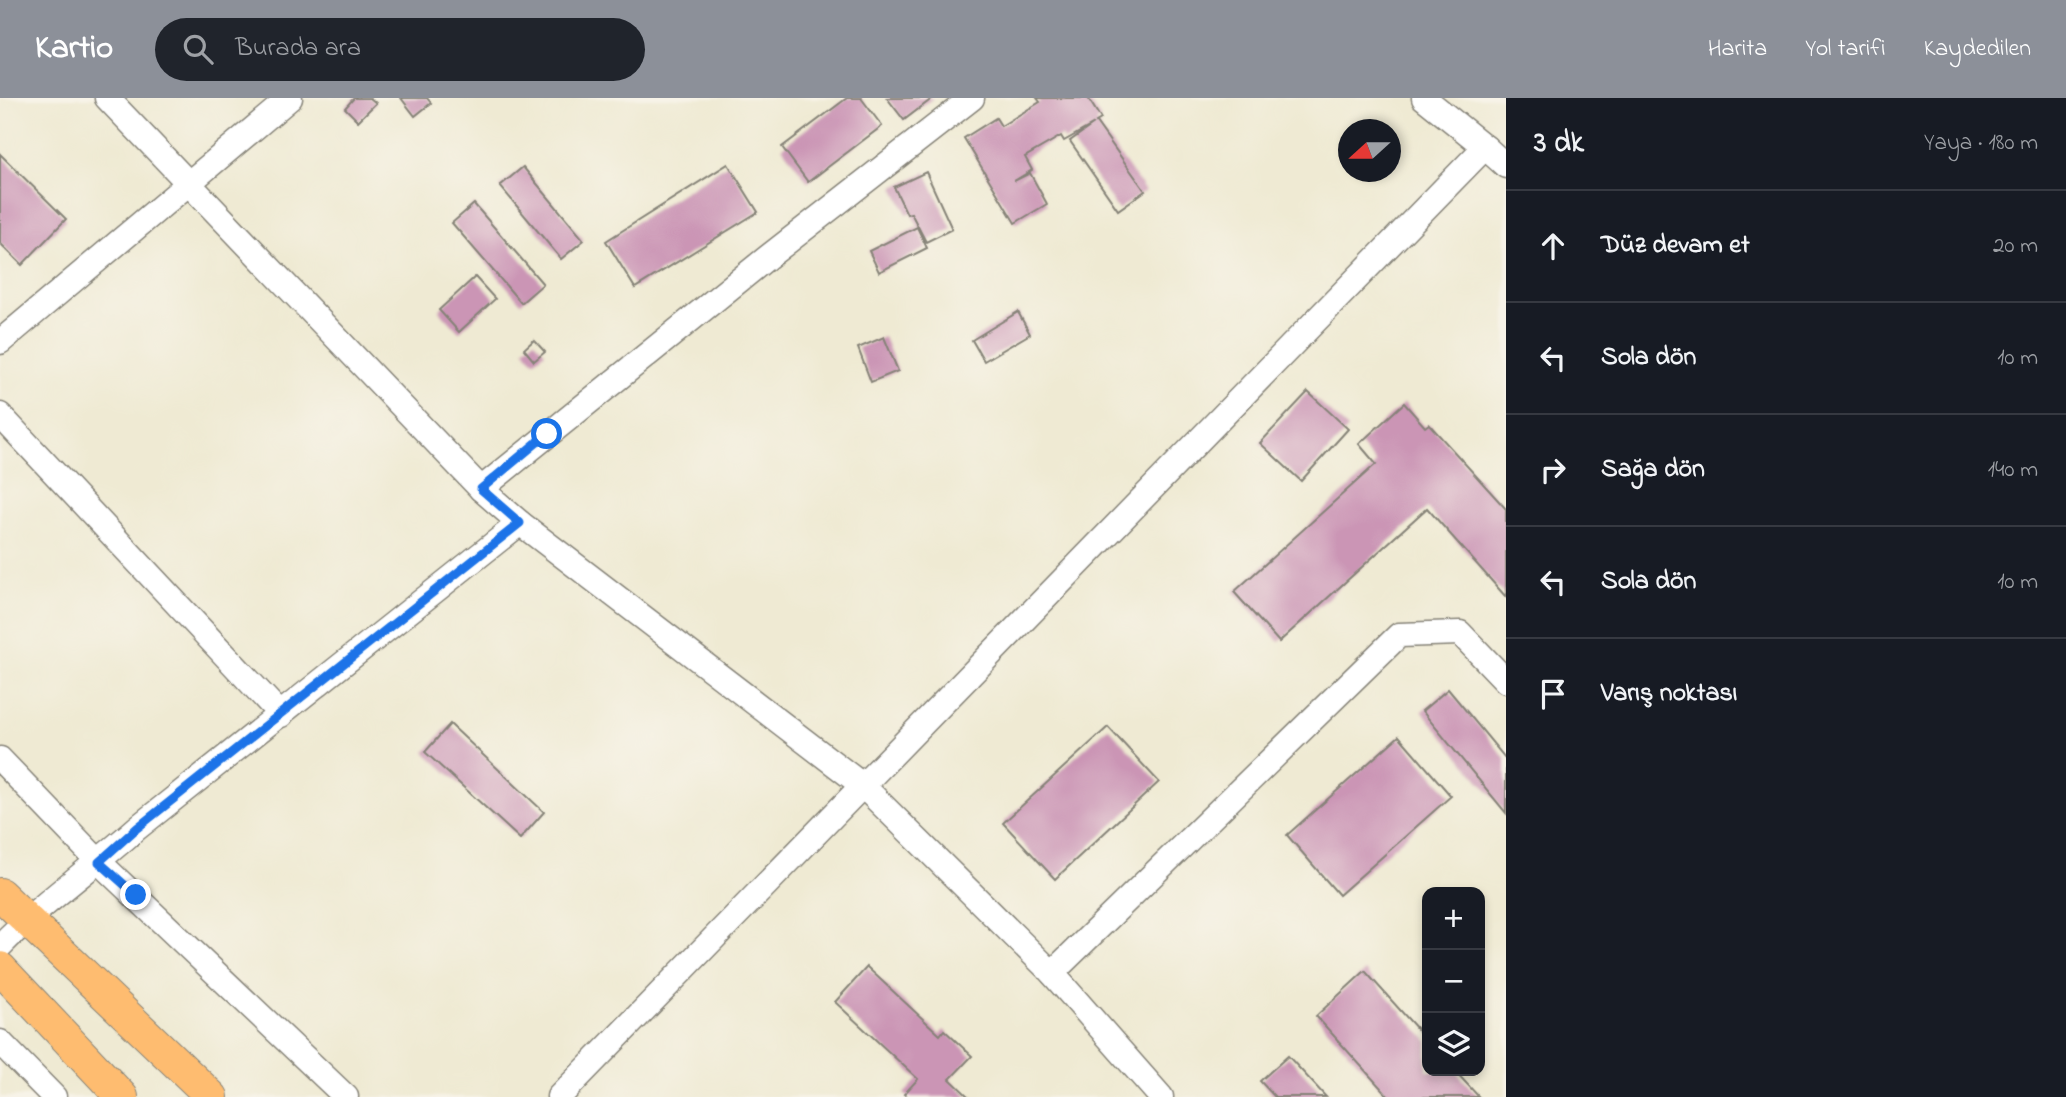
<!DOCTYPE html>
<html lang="tr">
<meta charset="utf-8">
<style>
body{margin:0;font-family:"Indie Flower",sans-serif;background:#20242c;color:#f1f3f6}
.controls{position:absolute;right:21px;bottom:21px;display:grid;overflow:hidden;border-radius:14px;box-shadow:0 4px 10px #0003}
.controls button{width:63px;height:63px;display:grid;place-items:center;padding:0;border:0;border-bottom:2px solid #363941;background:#171b24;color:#f1f3f6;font:35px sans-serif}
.compass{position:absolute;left:1338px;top:21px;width:63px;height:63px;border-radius:50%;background:#171b24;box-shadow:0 4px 10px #0003;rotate:249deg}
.stop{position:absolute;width:21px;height:21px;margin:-16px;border:5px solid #1a73e8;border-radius:50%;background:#fff}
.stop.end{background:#1a73e8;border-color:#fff;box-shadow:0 2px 7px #0008}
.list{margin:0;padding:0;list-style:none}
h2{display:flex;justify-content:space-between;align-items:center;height:91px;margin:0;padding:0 28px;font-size:30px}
h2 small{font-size:23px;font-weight:400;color:#9ea1a6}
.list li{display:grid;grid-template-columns:46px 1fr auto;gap:21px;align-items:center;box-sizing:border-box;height:112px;padding:0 28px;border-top:2px solid #363941}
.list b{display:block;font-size:26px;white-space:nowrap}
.list em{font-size:23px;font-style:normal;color:#9ea1a6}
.icon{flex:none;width:38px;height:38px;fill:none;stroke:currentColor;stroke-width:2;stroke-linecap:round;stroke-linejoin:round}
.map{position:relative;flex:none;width:1506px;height:999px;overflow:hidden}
header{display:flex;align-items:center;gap:42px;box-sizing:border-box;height:98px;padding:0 35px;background:#8c9099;color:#fff}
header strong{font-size:33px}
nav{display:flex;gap:38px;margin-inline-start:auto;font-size:24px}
.search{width:490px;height:63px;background:#20242c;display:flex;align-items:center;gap:18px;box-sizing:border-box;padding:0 24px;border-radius:38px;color:#9ea1a6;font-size:26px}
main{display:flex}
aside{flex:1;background:#171b24}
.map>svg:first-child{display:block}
</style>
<header>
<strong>Kartio</strong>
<div class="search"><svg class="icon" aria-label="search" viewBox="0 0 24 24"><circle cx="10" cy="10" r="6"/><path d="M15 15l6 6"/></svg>Burada ara</div>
<nav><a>Harita</a><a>Yol tarifi</a><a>Kaydedilen</a></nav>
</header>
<main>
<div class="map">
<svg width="1506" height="999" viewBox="0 0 1506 999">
<rect width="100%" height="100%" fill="#f7f3e8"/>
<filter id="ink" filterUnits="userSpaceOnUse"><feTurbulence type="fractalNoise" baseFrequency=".0143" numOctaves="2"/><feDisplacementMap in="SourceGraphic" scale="14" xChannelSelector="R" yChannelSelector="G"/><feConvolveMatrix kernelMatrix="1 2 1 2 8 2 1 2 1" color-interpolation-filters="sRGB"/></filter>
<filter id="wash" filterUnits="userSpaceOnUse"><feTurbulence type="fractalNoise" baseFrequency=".00686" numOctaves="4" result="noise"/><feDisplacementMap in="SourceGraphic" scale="28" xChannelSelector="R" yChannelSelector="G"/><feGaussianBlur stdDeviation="1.57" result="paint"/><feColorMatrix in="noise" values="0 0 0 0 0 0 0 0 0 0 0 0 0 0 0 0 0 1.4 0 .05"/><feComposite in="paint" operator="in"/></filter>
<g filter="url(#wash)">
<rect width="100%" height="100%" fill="#efead3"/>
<g id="blocks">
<g fill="#cb95b5">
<path d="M354,0H370L376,5L358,23L345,10Z"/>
<path d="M401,0H427L431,5L415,18Z"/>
<path d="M847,0H861L882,28L808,84L782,49Z"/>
<path d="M887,0H933L904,22Z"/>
<path d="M1037,0H1088L1101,21L1096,24L1145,93L1118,112L1070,43L1094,26L1064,43L1061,38L1025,59L1032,72L1014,83L1030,75L1047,106L1015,125L964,40L996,20L1001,28L1040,4Z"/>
<path d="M0,56L66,121L22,167L0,145Z"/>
<path d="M728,66L758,114L635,190L606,143Z"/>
<path d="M523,69L584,142L561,161L500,88Z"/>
<path d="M926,74L952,131L926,144L911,115L907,116L894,89Z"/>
<path d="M474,106L543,186L521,205L452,125Z"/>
<path d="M917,129L927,150L879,174L869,153Z"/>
<path d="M475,179L495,201L459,234L439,212Z"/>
<path d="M1018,214L1030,236L984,263L972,242Z"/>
<path d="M884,239L898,273L871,284L858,250Z"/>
<path d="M534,242L545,254L534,263L524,251Z"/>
<path d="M1308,294L1348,331L1301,383L1260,345Z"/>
<path d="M1404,305L1425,329L1429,326L1506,411V499L1427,410L1279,544L1234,494L1376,366L1359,346Z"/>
<path d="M1448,591L1506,661V715L1422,613Z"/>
<path d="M450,626L544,714L520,741L425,654Z"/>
<path d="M1108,629L1159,684L1055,781L1003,725Z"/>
<path d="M1399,638L1451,698L1339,797L1287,737Z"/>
<path d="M867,869L940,937L944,932L972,958L950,981L969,999H908L904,996L918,981L835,904Z"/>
<path d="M1365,873L1427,942V973H1455L1479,999H1389L1316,918Z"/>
<path d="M1288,958L1326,999H1275L1260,983Z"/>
</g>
</g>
</g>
<g filter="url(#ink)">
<use href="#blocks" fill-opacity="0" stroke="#868378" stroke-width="2"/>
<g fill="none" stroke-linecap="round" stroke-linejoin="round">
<g stroke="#868378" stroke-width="27">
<g id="minor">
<path d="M107,0L481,391L520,425L862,687L1052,875L1161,999"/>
<path d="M1424,0L1485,49L1506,68"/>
<path d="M0,244L290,0"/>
<path d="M0,317L281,617"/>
<path d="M481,391L768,159L972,0"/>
<path d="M0,661L99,764L346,999"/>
<path d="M0,848C42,805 92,770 137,730L520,425"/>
<path d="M1052,875L1399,537L1460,535L1506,583"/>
<path d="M0,944L54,999"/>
<path d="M559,999L1485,49"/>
</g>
</g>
<g stroke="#868378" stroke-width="34">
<g id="major">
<path d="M0,796L212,999"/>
<path d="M0,870L122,999"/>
</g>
</g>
<use href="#minor" stroke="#fff" stroke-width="24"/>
<use href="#major" stroke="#febc70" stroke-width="32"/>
</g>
</g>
<g fill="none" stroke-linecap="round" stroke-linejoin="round" filter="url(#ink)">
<path stroke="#1a73e8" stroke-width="9" d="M136,797L99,764L137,730L520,425L481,391L547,336"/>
</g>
</svg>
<div class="controls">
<button>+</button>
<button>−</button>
<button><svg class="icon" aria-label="layers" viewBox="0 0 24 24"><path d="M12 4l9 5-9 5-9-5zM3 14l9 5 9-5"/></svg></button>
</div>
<svg class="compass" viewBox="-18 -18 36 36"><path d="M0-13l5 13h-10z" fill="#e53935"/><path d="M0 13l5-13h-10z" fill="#9ea1a6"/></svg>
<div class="stop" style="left:547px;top:336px"></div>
<div class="stop end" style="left:136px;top:797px"></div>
</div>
<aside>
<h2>3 dk<small>Yaya · 180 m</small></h2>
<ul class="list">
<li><svg class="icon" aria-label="ahead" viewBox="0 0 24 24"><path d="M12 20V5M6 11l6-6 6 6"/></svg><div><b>Düz devam et</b></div><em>20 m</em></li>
<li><svg class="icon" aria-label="left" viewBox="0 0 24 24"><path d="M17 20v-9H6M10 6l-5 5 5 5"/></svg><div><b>Sola dön</b></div><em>10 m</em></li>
<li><svg class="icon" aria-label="right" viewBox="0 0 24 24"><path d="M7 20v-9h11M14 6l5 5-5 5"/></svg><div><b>Sağa dön</b></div><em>140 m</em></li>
<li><svg class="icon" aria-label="left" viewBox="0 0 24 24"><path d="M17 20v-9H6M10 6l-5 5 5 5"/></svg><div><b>Sola dön</b></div><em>10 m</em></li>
<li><svg class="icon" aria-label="arrive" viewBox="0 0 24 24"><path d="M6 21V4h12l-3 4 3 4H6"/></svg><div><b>Varış noktası</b></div></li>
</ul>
</aside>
</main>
